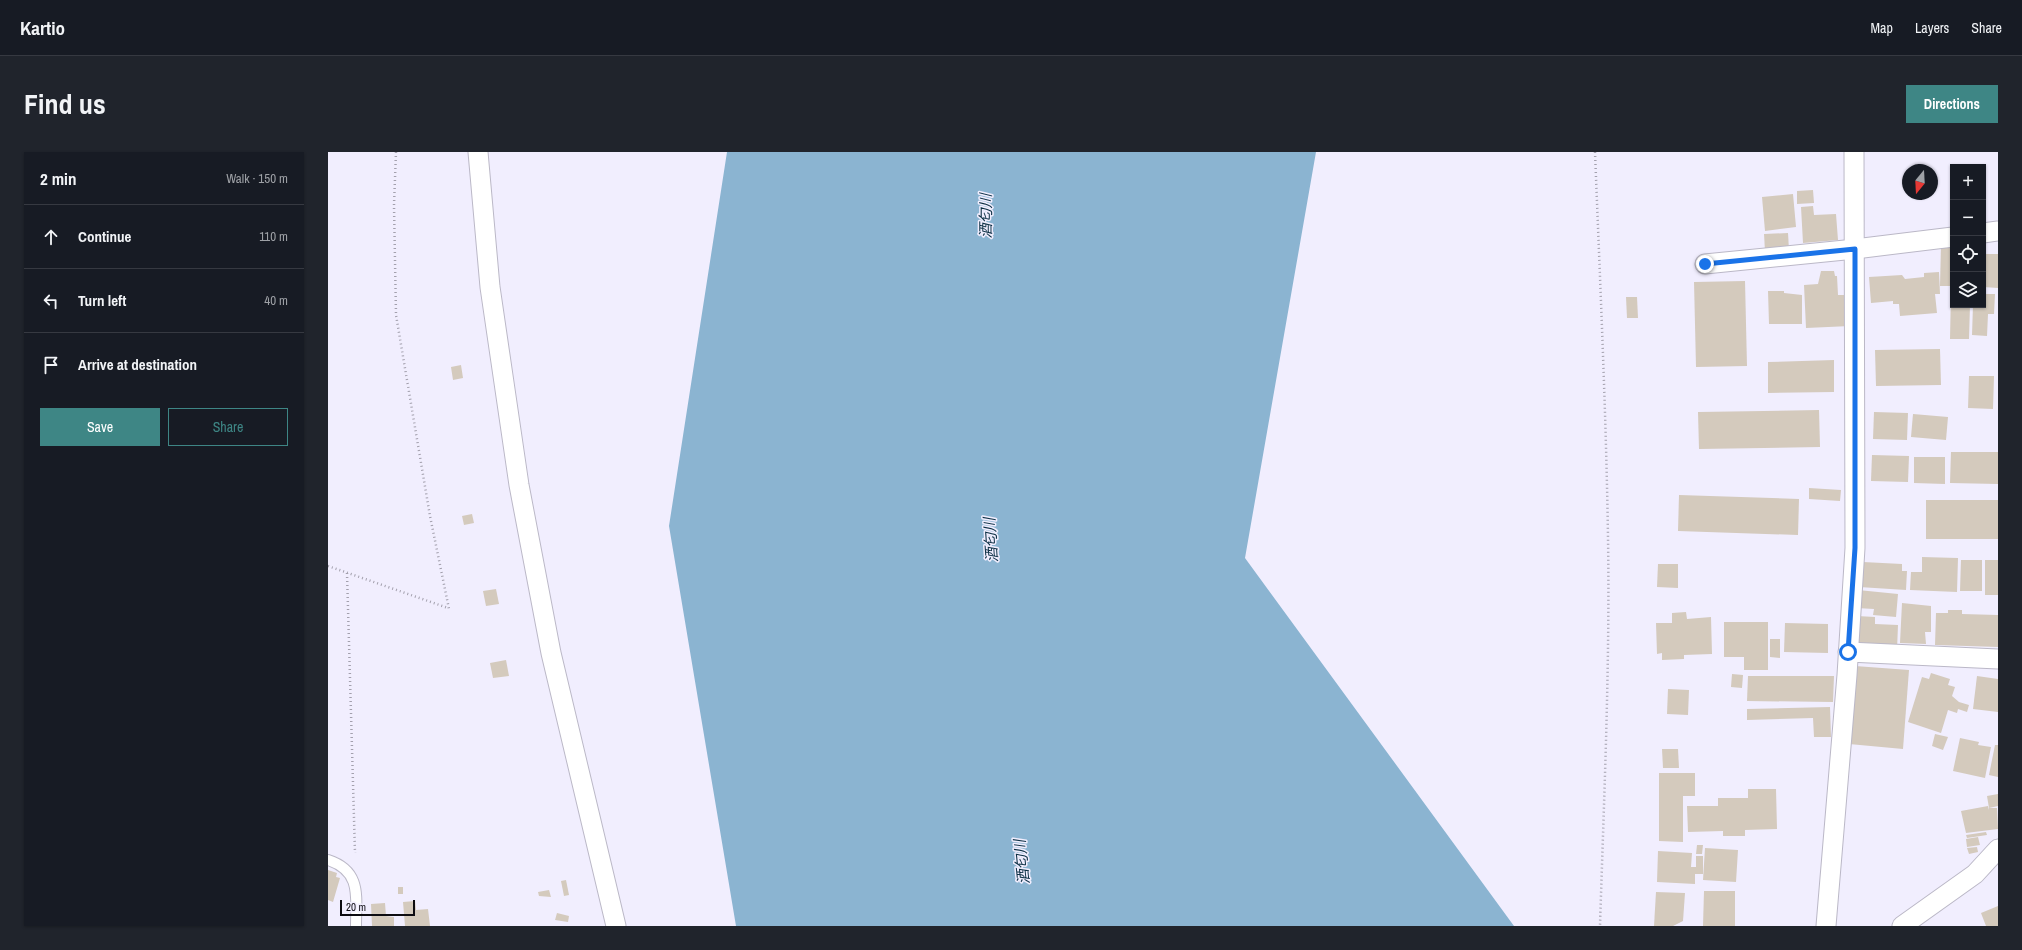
<!DOCTYPE html>
<meta charset="utf-8">
<style>
body{margin:0;font-family:"Archivo Narrow","Noto Sans JP",sans-serif;background:#20242c;color:#f1f3f6}
.controls{position:absolute;right:12px;top:12px;display:grid;overflow:hidden;border-radius:0px;box-shadow:0 1px 3px #0004}
.controls button{width:36px;height:36px;display:grid;place-items:center;padding:0;border:0;border-bottom:1px solid #363941;background:#171b24;color:#f1f3f6;font:20px sans-serif}
.compass{position:absolute;left:1574px;top:12px;width:36px;height:36px;border-radius:50%;background:#171b24;box-shadow:0 1px 3px #0004;rotate:198deg}
.scale{position:absolute;left:12px;bottom:10px;width:75px;box-sizing:border-box;padding-left:4px;border:2px solid #0d0c11;border-top:0;font-size:11px;line-height:14px;white-space:nowrap;color:#0d0c11;-webkit-text-stroke:3px #f1eefe;paint-order:stroke}
.stop{position:absolute;width:12px;height:12px;margin:-9px;border:3px solid #1a73e8;border-radius:50%;background:#fff}
.stop.end{background:#1a73e8;border-color:#fff;box-shadow:0 1px 4px #0008}
.list{margin:0;padding:0;list-style:none}
h2{display:flex;justify-content:space-between;align-items:center;height:52px;margin:0;padding:0 16px;font-size:17px}
h2 small{font-size:13px;font-weight:400;color:#9ea1a6}
.list li{display:grid;grid-template-columns:26px 1fr auto;gap:12px;align-items:center;box-sizing:border-box;height:64px;padding:0 16px;border-top:1px solid #363941}
.list b{display:block;font-size:15px;white-space:nowrap}
.list em{font-size:13px;font-style:normal;color:#9ea1a6}
.actions{display:flex;gap:8px;padding:12px 16px}
.actions a{flex:1;padding:9px 0;border:1px solid #3e8685;border-radius:0px;text-align:center;font-size:14px;color:#3e8685}
.actions .main{background:#3e8685;color:#fff}
.icon{flex:none;width:22px;height:22px;fill:none;stroke:currentColor;stroke-width:2;stroke-linecap:round;stroke-linejoin:round}
.map{position:relative;flex:none;width:1670px;height:774px;overflow:hidden;border-radius:0px}
header{display:flex;align-items:center;gap:24px;box-sizing:border-box;height:56px;padding:0 20px;background:#171b24;border-bottom:1px solid #363941}
header strong{font-size:19px}
nav{display:flex;gap:22px;margin-inline-start:auto;font-size:14px}
.intro{display:flex;align-items:center;justify-content:space-between;box-sizing:border-box;height:96px;padding:0 24px}
h1{margin:0;font-size:28px}
.button{padding:10px 18px;border-radius:0px;background:#3e8685;color:#fff;font-size:14px;font-weight:700}
main{display:flex;gap:24px;padding:0 24px}
aside{flex:1;background:#171b24;border-radius:0px;box-shadow:0 1px 3px #0004}
.map>svg:first-child{display:block}
</style>
<header>
<strong>Kartio</strong>
<nav><a>Map</a><a>Layers</a><a>Share</a></nav>
</header>
<div class="intro"><h1>Find us</h1><a class="button">Directions</a></div>
<main>
<aside>
<h2>2 min<small>Walk · 150 m</small></h2>
<ul class="list">
<li><svg class="icon" aria-label="ahead" viewBox="0 0 24 24"><path d="M12 20V5M6 11l6-6 6 6"/></svg><div><b>Continue</b></div><em>110 m</em></li>
<li><svg class="icon" aria-label="left" viewBox="0 0 24 24"><path d="M17 20v-9H6M10 6l-5 5 5 5"/></svg><div><b>Turn left</b></div><em>40 m</em></li>
<li><svg class="icon" aria-label="arrive" viewBox="0 0 24 24"><path d="M6 21V4h12l-3 4 3 4H6"/></svg><div><b>Arrive at destination</b></div></li>
</ul>
<div class="actions"><a class="main">Save</a><a>Share</a></div>
</aside>
<div class="map">
<svg width="1670" height="774" viewBox="0 0 1670 774">
<rect width="100%" height="100%" fill="#f1eefe"/>
<path fill="#8bb4d1" d="M399,0H988L917,406L1186,774H408L341,374Z"/>
<g fill="#d4cabd">
<path d="M1485,38L1486,51L1469,52V39Z"/>
<path d="M1465,42L1468,75L1437,79L1434,45Z"/>
<path d="M1485,54L1486,63L1508,62L1510,88L1475,91L1473,55Z"/>
<path d="M1460,81L1461,98L1437,99L1436,82Z"/>
<path d="M1613,92L1625,93V134H1612Z"/>
<path d="M1655,102H1670V136L1655,135Z"/>
<path d="M1493,119H1506L1507,124H1509L1510,143H1517V159L1522,174L1478,176L1476,133L1490,132Z"/>
<path d="M1611,120L1612,142H1607L1609,161L1572,164L1571,152H1565V149L1543,151L1541,125L1574,123L1577,127L1596,125V121Z"/>
<path d="M1417,129L1419,214L1368,215L1366,130Z"/>
<path d="M1440,139H1456V141L1474,143V172H1441Z"/>
<path d="M1623,139H1625V153H1642L1641,187H1622Z"/>
<path d="M1655,142H1667L1666,162H1660L1659,184L1644,183L1645,153H1655Z"/>
<path d="M1298,145H1309L1310,166H1299Z"/>
<path d="M1612,197L1613,233L1548,234L1547,198Z"/>
<path d="M1506,208V240L1440,241V210Z"/>
<path d="M133,213L135,226L125,228L123,215Z"/>
<path d="M1641,224H1666L1665,257L1640,256Z"/>
<path d="M1491,258L1492,295L1371,297L1370,260Z"/>
<path d="M1546,260L1580,261L1579,288L1545,287Z"/>
<path d="M1585,262L1620,265L1618,288L1583,285Z"/>
<path d="M1623,300H1670V332L1622,331Z"/>
<path d="M1544,303L1581,304L1580,330L1543,329Z"/>
<path d="M1586,305H1617V332L1586,331Z"/>
<path d="M1481,336L1513,338L1512,349L1481,347Z"/>
<path d="M1351,343L1471,347L1470,383L1350,379Z"/>
<rect x="1598" y="348" width="72" height="39"/>
<path d="M144,362L146,371L136,373L134,364Z"/>
<path d="M1594,405L1630,406L1629,440L1582,438L1583,420H1594Z"/>
<path d="M1633,408H1654V439H1632Z"/>
<rect x="1657" y="408" width="13" height="35"/>
<path d="M1535,410L1574,412V419H1579L1578,438L1531,435Z"/>
<path d="M1330,412H1350V436L1329,435Z"/>
<path d="M168,437L171,452L158,454L155,439Z"/>
<path d="M1530,438L1570,442L1568,465L1545,463L1546,457L1528,456Z"/>
<path d="M1574,451L1603,454V480H1597L1598,492L1572,491Z"/>
<path d="M1620,458H1634V462L1670,463V495L1607,493L1608,461H1620Z"/>
<path d="M1358,460L1359,467L1383,465L1384,502L1356,503V507L1334,508V501L1329,502L1328,471H1344V461Z"/>
<path d="M1529,464L1547,465V472L1570,473L1569,498L1527,496Z"/>
<path d="M1396,470H1440V518H1416V505H1396Z"/>
<path d="M1457,471L1500,472V501L1456,500Z"/>
<path d="M1442,487H1452V506L1442,505Z"/>
<path d="M178,508L181,524L165,526L162,511Z"/>
<path d="M1527,514L1581,518L1575,597L1521,592Z"/>
<path d="M1603,521L1622,527L1620,533L1627,535L1624,544L1631,550L1641,553L1639,560L1630,557L1629,561L1620,558L1613,581L1580,570L1594,525L1601,527Z"/>
<path d="M1404,522L1415,523L1414,536L1403,535Z"/>
<path d="M1420,524H1506L1505,550L1419,549Z"/>
<path d="M1649,524L1670,527V560L1645,557Z"/>
<path d="M1340,537L1361,538L1360,563L1339,562Z"/>
<path d="M1502,555L1503,585H1486L1485,566L1419,568V557Z"/>
<path d="M1607,582L1620,585L1615,598L1604,594Z"/>
<path d="M1632,586L1651,590L1650,593L1663,595L1657,626L1625,619Z"/>
<path d="M1667,593H1670V625L1661,623Z"/>
<path d="M1334,597H1350L1351,616H1335Z"/>
<path d="M1331,621H1367V644H1355V690L1331,689Z"/>
<path d="M1420,637H1448L1449,677L1417,678V684H1395V679L1360,680L1359,654H1390V646H1420Z"/>
<path d="M1670,642V654L1661,656L1659,644Z"/>
<path d="M1660,654L1661,658V656H1669L1670,677L1638,681L1633,659Z"/>
<path d="M1658,680L1659,683L1639,686L1638,683Z"/>
<path d="M1650,685L1652,693L1639,695L1638,687Z"/>
<path d="M1369,693H1375L1374,702H1368Z"/>
<path d="M1649,695L1650,700L1641,702L1639,696Z"/>
<path d="M1377,696L1410,698L1408,730L1375,728Z"/>
<path d="M1330,699L1364,701L1363,715H1368V704H1375V722H1367V732L1329,730Z"/>
<path d="M0,718L9,721L8,725L12,726L5,750L0,748Z"/>
<path d="M238,728L241,743L236,744L233,729Z"/>
<rect x="70" y="735" width="5" height="7"/>
<path d="M221,738L223,745L211,744L210,740Z"/>
<path d="M1376,739H1407V774H1375Z"/>
<path d="M1328,740L1357,741L1355,769L1345,774H1326Z"/>
<path d="M87,749L88,758L100,757L102,774H77L75,750Z"/>
<path d="M57,751L58,764L66,765V774H44L43,752Z"/>
<path d="M1670,754V774H1658L1653,761Z"/>
<path d="M229,761L241,764L240,770L227,768Z"/>
</g>
<g fill="none" stroke-linecap="round" stroke-linejoin="round">
<g stroke="#bbb8c7" stroke-width="12">
<path id="lane" d="M0,708C34,719 28,745 28,774"/>
</g>
<g stroke="#bbb8c7" stroke-width="21">
<g id="street">
<path d="M150,0L162,135L191,333L223,501L288,774"/>
<path d="M1655,81L1670,79"/>
<path d="M1377,112L1527,97L1625,85"/>
<path d="M1520,500L1670,507"/>
<path d="M1498,774L1519,523L1527,396L1526,0"/>
<path d="M1574,774L1647,722L1670,697"/>
</g>
</g>
<g stroke="#a3a0ad" stroke-width="2.5" stroke-dasharray="1 3" stroke-linecap="butt">
<path d="M68,0L66,53L68,163L102,364L121,457"/>
<path d="M1267,0C1272,128 1278,257 1280,385C1282,515 1276,644 1272,774"/>
<path d="M0,414L120,456"/>
<path d="M19,421L27,701"/>
</g>
<use href="#lane" stroke="#fff" stroke-width="10"/>
<use href="#street" stroke="#fff" stroke-width="19"/>
</g>
<g fill="none" stroke-linecap="round" stroke-linejoin="round">
<path stroke="#1a73e8" stroke-width="5" d="M1377,112L1527,97V396L1520,500"/>
</g>
<g text-anchor="middle" stroke-width="3" stroke-linejoin="round" paint-order="stroke">
<g font-size="15" font-style="italic" fill="#0c2f44" stroke="#f1eefe">
<text transform="translate(658 64) rotate(-90)" y="5">酒匂川</text>
<text transform="translate(663 388) rotate(-94)" y="5">酒匂川</text>
<text transform="translate(694 710) rotate(-96)" y="5">酒匂川</text>
</g>
</g>
</svg>
<div class="controls">
<button>+</button>
<button>−</button>
<button><svg class="icon" aria-label="locate" viewBox="0 0 24 24"><circle cx="12" cy="12" r="6"/><path d="M12 2v4M12 18v4M2 12h4M18 12h4"/></svg></button>
<button><svg class="icon" aria-label="layers" viewBox="0 0 24 24"><path d="M12 4l9 5-9 5-9-5zM3 14l9 5 9-5"/></svg></button>
</div>
<svg class="compass" viewBox="-18 -18 36 36"><path d="M0-13l5 13h-10z" fill="#e53935"/><path d="M0 13l5-13h-10z" fill="#9ea1a6"/></svg>
<div class="scale">20 m</div>
<div class="stop" style="left:1520px;top:500px"></div>
<div class="stop end" style="left:1377px;top:112px"></div>
</div>
</main>
